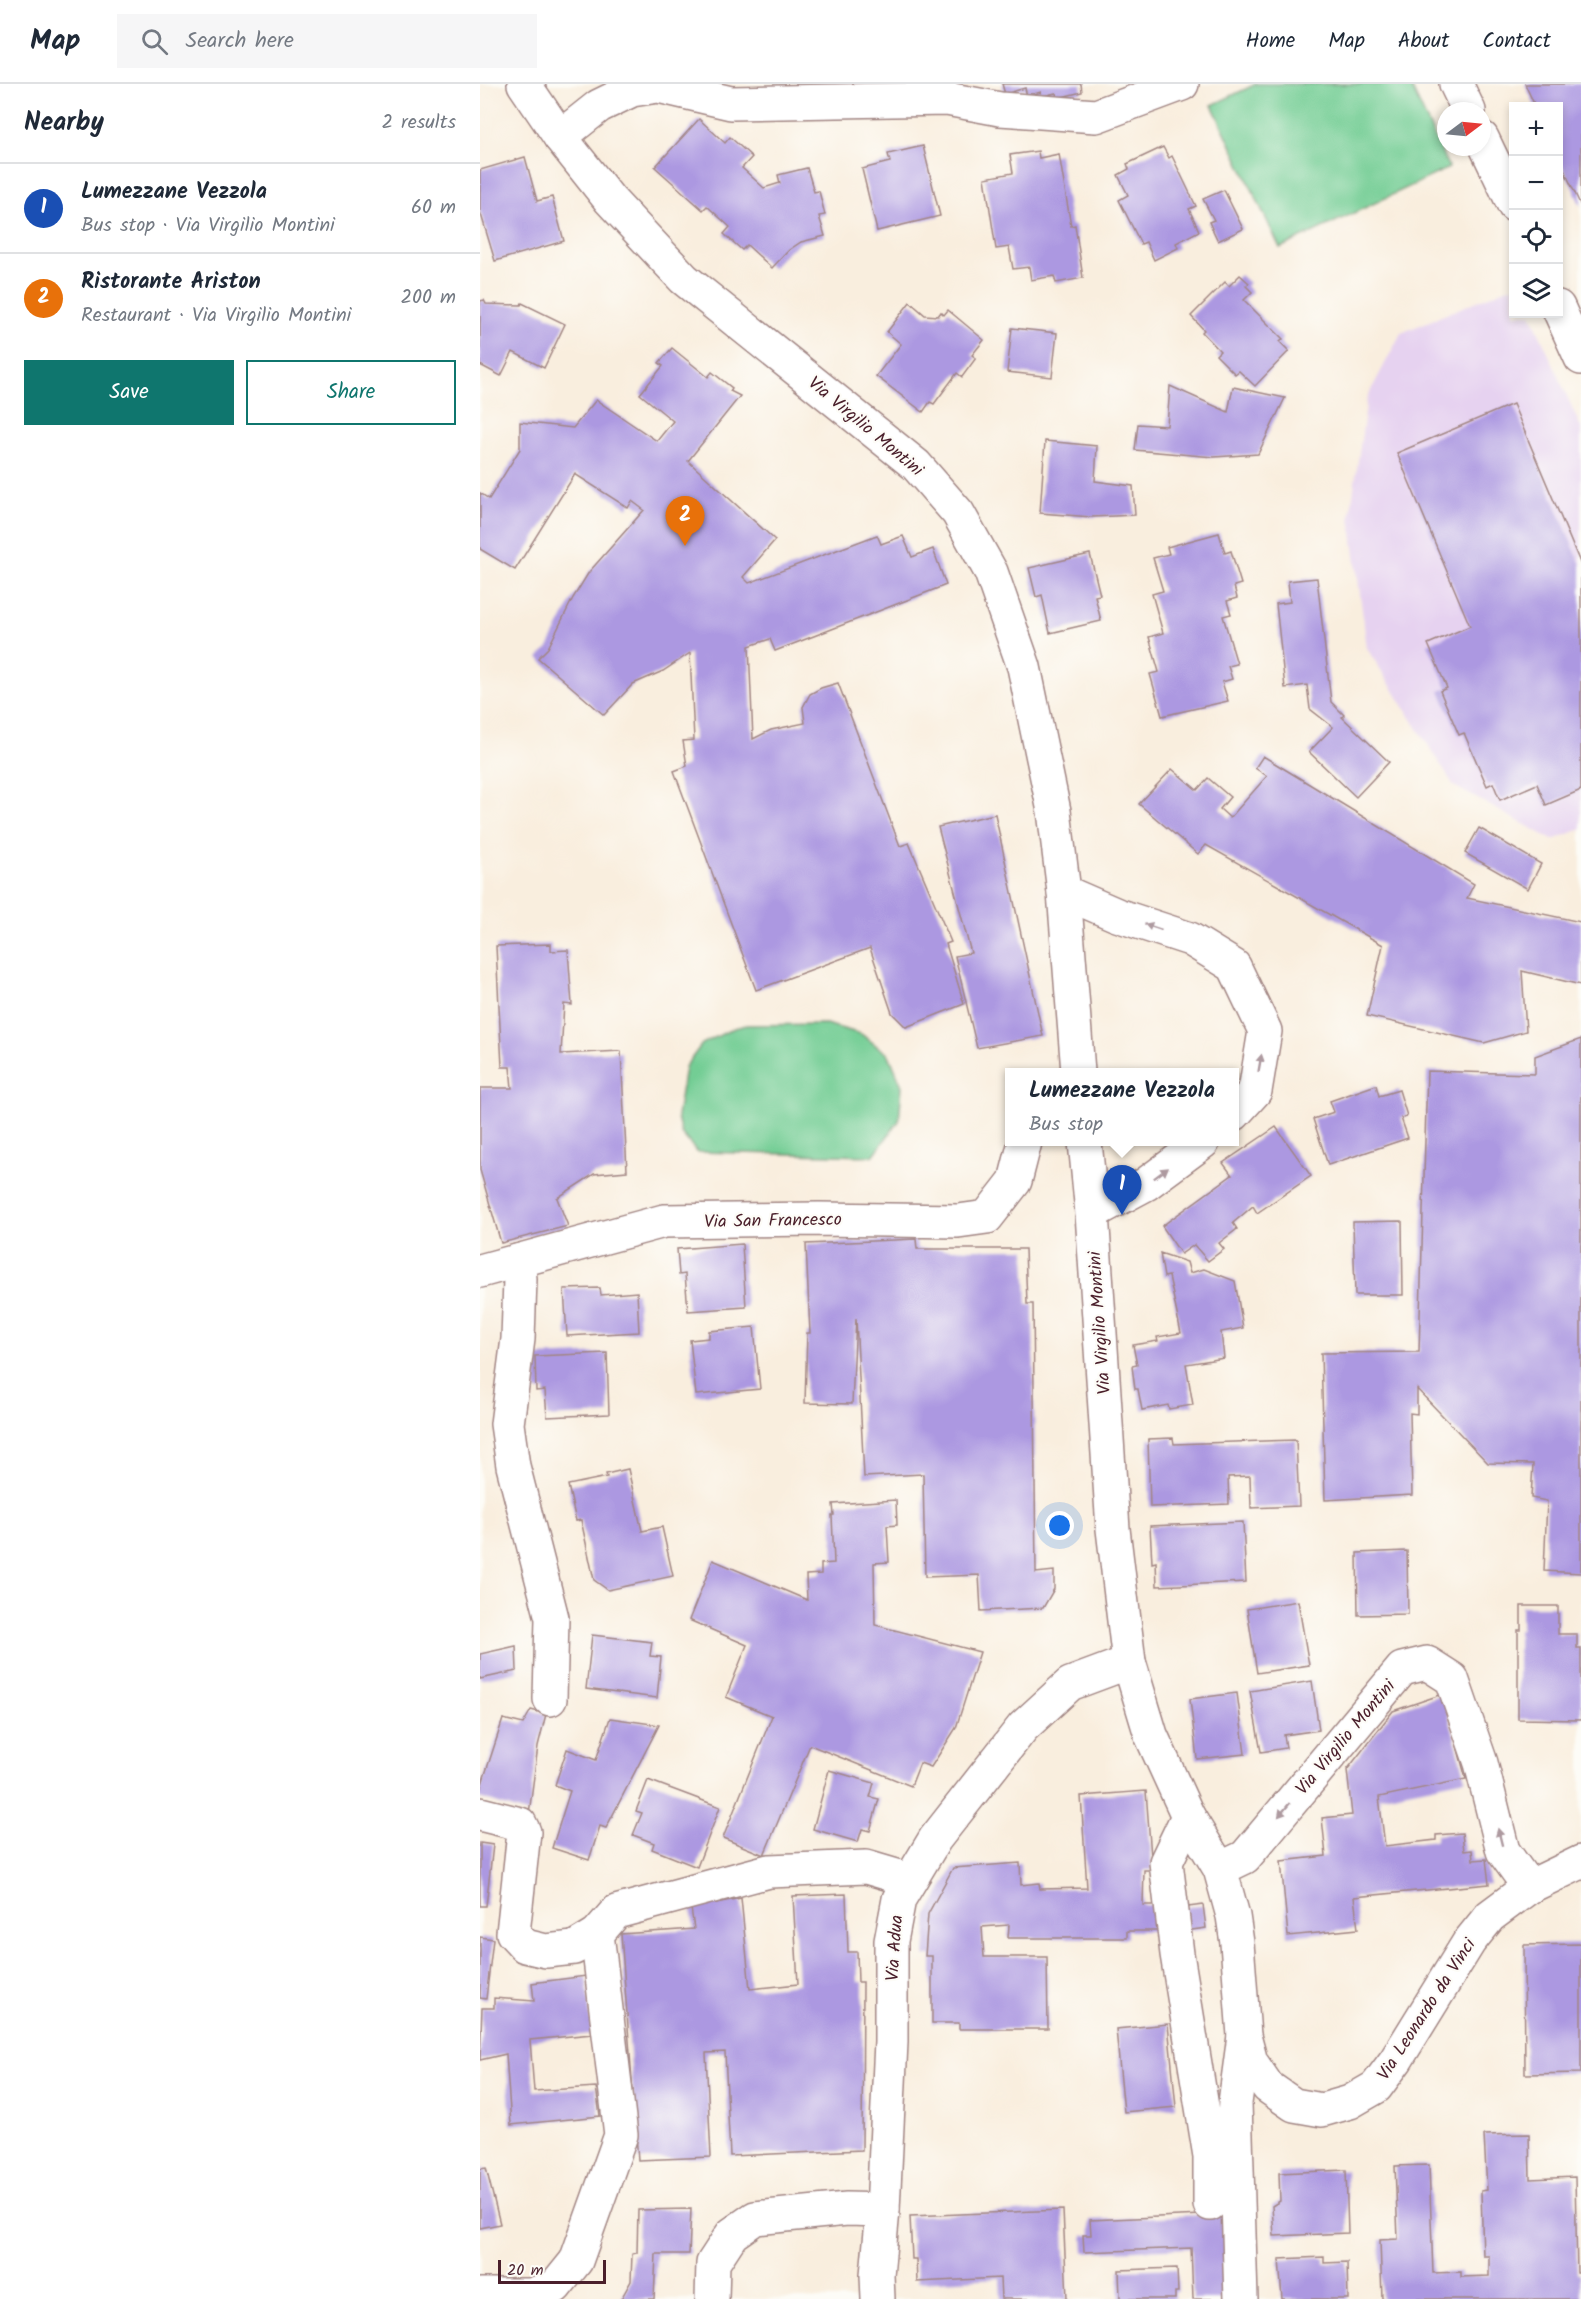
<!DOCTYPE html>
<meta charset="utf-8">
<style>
body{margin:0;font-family:Kalam,sans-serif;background:#f6f6f7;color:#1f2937}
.controls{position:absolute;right:18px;top:18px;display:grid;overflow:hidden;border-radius:0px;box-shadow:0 3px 9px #0003}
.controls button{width:54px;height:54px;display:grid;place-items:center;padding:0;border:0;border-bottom:2px solid #e0e1e3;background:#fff;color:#1f2937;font:30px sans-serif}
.compass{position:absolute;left:957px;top:18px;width:54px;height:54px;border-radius:50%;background:#fff;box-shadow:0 3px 9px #0003;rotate:74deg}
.scale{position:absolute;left:18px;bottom:15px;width:108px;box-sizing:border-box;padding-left:6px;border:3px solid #4a1f2b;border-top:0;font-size:16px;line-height:21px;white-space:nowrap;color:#4a1f2b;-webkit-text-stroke:4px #fdfcf7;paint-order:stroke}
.you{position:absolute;left:580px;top:1442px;width:21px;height:21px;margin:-15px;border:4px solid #fff;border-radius:50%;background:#1a73e8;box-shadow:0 0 0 9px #1a73e833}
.badge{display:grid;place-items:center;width:39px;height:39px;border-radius:50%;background:#0f766e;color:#fff;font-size:20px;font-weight:700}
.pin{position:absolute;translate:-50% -50px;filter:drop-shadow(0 2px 3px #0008)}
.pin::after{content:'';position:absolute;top:32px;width:21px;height:18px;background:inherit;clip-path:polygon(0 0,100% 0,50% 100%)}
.popup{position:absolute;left:525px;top:984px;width:234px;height:78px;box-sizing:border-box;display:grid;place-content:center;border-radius:0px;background:#fff;filter:drop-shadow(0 2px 4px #0005);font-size:20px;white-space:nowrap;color:#747a83}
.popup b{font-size:22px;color:#1f2937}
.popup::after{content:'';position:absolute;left:50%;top:100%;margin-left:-12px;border:12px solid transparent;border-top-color:#fff}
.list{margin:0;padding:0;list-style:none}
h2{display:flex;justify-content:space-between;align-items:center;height:78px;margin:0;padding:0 24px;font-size:26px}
h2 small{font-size:20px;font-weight:400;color:#747a83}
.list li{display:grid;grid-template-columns:39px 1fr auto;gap:18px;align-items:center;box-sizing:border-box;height:90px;padding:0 24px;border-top:2px solid #e0e1e3}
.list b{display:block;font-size:22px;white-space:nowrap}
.list p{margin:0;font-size:20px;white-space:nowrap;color:#747a83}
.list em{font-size:20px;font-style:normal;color:#747a83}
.actions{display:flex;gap:12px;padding:18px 24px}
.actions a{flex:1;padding:14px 0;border:2px solid #0f766e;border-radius:0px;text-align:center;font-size:21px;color:#0f766e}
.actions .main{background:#0f766e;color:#fff}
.icon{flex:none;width:33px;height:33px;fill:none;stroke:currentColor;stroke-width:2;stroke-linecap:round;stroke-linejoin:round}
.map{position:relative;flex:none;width:1101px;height:2215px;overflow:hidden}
header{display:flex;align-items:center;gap:36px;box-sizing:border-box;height:84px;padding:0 30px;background:#fff;border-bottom:2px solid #e0e1e3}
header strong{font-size:28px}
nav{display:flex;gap:33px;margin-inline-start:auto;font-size:21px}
.search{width:420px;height:54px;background:#f6f6f7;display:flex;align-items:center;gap:15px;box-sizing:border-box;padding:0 21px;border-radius:0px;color:#747a83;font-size:22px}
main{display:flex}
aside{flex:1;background:#fff}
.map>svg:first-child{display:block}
</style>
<header>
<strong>Map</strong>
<div class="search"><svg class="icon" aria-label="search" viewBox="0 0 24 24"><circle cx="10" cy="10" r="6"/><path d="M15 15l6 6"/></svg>Search here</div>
<nav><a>Home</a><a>Map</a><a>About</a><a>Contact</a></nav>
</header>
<main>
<aside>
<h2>Nearby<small>2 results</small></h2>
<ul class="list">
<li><span class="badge" style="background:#1a4fb4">1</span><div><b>Lumezzane Vezzola</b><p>Bus stop · Via Virgilio Montini</p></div><em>60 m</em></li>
<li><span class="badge" style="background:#e8710a">2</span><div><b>Ristorante Ariston</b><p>Restaurant · Via Virgilio Montini</p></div><em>200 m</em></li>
</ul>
<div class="actions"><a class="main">Save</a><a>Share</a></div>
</aside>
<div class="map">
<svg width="1101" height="2215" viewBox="0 0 1101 2215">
<rect width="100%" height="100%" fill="#fdfcf7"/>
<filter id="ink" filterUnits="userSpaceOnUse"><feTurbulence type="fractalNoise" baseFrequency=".0167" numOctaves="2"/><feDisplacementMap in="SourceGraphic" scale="12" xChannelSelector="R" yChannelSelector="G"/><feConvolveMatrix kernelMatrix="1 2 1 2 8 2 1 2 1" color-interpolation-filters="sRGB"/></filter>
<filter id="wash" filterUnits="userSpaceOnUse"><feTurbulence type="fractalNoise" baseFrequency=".008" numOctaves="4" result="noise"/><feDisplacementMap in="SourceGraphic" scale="24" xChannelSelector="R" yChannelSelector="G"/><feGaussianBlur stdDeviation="1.35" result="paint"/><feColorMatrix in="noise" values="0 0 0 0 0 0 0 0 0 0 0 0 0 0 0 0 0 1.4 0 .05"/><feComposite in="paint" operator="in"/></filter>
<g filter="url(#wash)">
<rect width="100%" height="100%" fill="#f9eede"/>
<path fill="#e6d2f0" d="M1033,202L1034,230H1051L1101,344V745L1073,756L974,702L887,564L870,433L887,314L921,249Z"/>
<g fill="#73cd94" stroke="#5e7660" stroke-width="1.5">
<path d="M776,0H930L969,84L800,164L732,21Z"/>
<path d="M346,940L381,950L409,971L422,1002L419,1037L393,1072L217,1068L201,1049L197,1033L205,983L222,960L254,944L267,941Z"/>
</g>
<g id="blocks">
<g fill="#ac98e1">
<path d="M522,0H601L602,8L577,14L576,9L562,12L561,8L547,12L545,4L525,10Z"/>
<path d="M1045,0H1101V122L1078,73V22H1055Z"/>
<path d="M219,35L245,59L250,53L272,73L262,84L284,104L300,99L298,91L327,84L334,108L339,107L345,131L339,132L345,152L321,158L309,166L292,184L267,161L262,166L244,150L250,143L227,122L223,126L175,83Z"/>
<path d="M443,62L460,132L397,147L382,85L410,78L408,70Z"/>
<path d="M683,63L689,74L692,72L716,122L709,125L719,147L696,159L698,164L674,176L666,158L661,160L639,116L648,111L638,91L649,85L647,80Z"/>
<path d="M558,67L559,74L579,70L591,142L595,141L603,194L576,199L574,192L551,196L549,183L533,185L529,163L516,165L505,94L533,89L530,71Z"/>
<path d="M45,73L57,117L72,113L84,157L15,177L0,127V86Z"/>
<path d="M744,106L763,145L738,157L729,138L734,136L723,115Z"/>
<path d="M760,191L769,199L766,202L772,208L764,216L803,255L800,258L809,267L775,302L759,287L755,290L736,271L740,267L722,248L724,246L711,232L745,198L749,202Z"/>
<path d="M4,216L6,220L41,221L42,219L85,240L64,284L33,268L21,292L0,281V217Z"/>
<path d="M430,218L445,231L458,232L461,228L464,231L468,226L504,256L492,271L496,274L482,293L477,289L454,320L450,318L443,328L396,292L421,260L407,248Z"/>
<path d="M532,244L577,249L572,293L527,288Z"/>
<path d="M192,264L228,293L232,288L252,304L250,307L260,312L208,377L295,456L263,493L269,499L397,451L401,460L423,452L432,473L453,465L466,501L295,567L290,555L269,562L273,655L291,646L325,639L323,623L330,610L341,604L358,599L420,762L429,759L471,858L466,860L484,920L426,943L412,929L390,864L276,906L194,687L207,682L203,657L214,656L210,569L183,587L153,600L124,631L58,574L68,564L93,514L109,488L164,426L152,417L148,424L95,390L35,486L0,465V409L9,415L40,365V338L93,344L116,316L177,357L193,337L160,310L183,282L179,279Z"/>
<path d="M690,302L748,328L753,303L805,314L778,370L734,373L655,366L658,340L687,342Z"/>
<path d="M1033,320L1101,481V706L1066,721L1057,700L1020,716L1013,699L1007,702L984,649L979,651L960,607L967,604L948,560L990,542L917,369Z"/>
<path d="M565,357L617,362L615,397L653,402L655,431L612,433L560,429Z"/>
<path d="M739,449L745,469L751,467L761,500L754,502L757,514L747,517L751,530L743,532L757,580L748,582L752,595L742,598L748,617L682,632L670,590L679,588L669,553L683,549L672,510L683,507L673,474L689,470L687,463Z"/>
<path d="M610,470L620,511L615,512L621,537L570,549L562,511L556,513L549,484Z"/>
<path d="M837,494L851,618L864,631L862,633L909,678L876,713L829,668L853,643L830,625L827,601L805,604L796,520L810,518L808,497Z"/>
<path d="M783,672L994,800L987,814L1101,838V901L1042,887L1046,947L1004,959L887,932L903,861L726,761L718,770L659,720L692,685L717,706L728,694L750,713L740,725L750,734L787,692L775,684Z"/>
<path d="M515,730L563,952L497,964L475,872L491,869L458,743Z"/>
<path d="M999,744L1061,780L1048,805L985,769Z"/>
<path d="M71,860V867L88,866L92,921L84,920L81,970L141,967L147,1087L114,1090L77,1114L88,1142L21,1159L0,1086V1004H32L30,983H22L16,862Z"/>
<path d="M1101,955V1489L1064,1487L1067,1417L1051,1414L1053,1380L1008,1379L937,1305V1330L930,1329L932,1411L845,1416L841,1269L939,1268L947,987L1055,990V972Z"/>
<path d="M896,1001L899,1012L919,1006L927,1032L921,1034L928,1054L848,1081L833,1035L854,1028L850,1017Z"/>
<path d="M796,1043L831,1092L777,1129L773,1122L753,1139L757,1145L739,1159L744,1165L728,1177L714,1161L701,1170L682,1142L752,1091L743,1079Z"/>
<path d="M922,1137L923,1211H875L873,1138Z"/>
<path d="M436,1155L437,1165H545L547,1220H553L556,1489L574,1487V1505L563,1524L501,1527L499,1491L445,1493L443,1390L384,1393L376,1234L372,1320L325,1319L327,1249H330L326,1160Z"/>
<path d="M262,1160L266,1223L208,1227L205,1190L199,1191L197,1165Z"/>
<path d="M680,1169L707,1178L710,1189L724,1185L755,1197L763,1244L741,1248L744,1274L706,1280L713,1321L689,1325L688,1321L662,1326L658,1305H655L652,1282L657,1281L653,1261L678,1257L677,1253L701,1249L689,1192L684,1193Z"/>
<path d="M120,1204L121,1211L157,1208L159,1248L87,1252L84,1205Z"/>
<path d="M274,1243L280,1305L216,1311L210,1256L229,1254V1247Z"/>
<path d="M127,1269L129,1330L67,1333L65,1306L56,1307L55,1272Z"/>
<path d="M693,1354L694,1360L816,1356L819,1422L771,1424L770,1392L748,1393L749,1420L670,1423L668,1355Z"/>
<path d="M148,1385L162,1447L182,1443L193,1492L128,1506L114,1496L101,1436L96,1437L88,1401L127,1393L126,1390Z"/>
<path d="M416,1416L417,1441L407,1442L409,1478L394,1479L395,1541L500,1568L476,1644L451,1683L440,1679L431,1702L330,1661L284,1771L243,1754L292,1632L246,1613L267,1561L209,1536L233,1476L327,1516L326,1491L341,1490V1480L354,1479L352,1431H354L353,1420Z"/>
<path d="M763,1438L766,1498L677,1502L676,1478L672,1479L670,1442Z"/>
<path d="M927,1467L928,1530L878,1531L877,1469Z"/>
<path d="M818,1517L829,1581L777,1589L767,1525Z"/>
<path d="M1041,1522H1078V1550H1097V1564H1101V1636L1038,1635V1546H1041Z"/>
<path d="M112,1551L172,1558L170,1572L181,1573L177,1614L106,1605Z"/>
<path d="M36,1562L37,1587L0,1595V1570Z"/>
<path d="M832,1597L839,1646L804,1651L806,1664L781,1668L770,1607Z"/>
<path d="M757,1609L765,1670L717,1675L710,1615Z"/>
<path d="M963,1610L986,1695L899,1713L905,1762L956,1756V1751L982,1749L984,1767L992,1766L993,1776L1006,1775L1009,1800L874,1813L878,1845L808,1852L801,1777L846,1772L842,1734L872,1731L867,1686L913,1627Z"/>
<path d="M51,1626L66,1630L58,1662L49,1730L0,1714V1706L23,1635L43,1640Z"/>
<path d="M130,1634L179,1641L126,1744L120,1742L109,1776L72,1764L90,1707L75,1701L87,1665L116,1676Z"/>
<path d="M349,1686L394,1699L390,1713L399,1715L390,1747L382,1745L378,1758L333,1745Z"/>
<path d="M168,1696L240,1723L217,1783L172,1765L174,1759L153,1751L162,1729L156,1727Z"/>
<path d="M666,1707L672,1786H664L663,1821H681V1847H647V1854H528L529,1841L502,1843L504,1873H567L568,1945H479V1939H452V1872H445L448,1830L473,1784L540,1779L541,1801L559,1799L560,1805L607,1804L601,1712Z"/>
<path d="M0,1759L13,1761L6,1822H0Z"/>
<path d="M366,1810L368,1868H377L378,1898H383L382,2066L250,2072L245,1968L226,1969L231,2073L158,2076L141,1850L214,1845L211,1824L261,1814L270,1905L318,1900L313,1812Z"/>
<path d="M723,1821L726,1844L705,1847L701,1824Z"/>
<path d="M0,1853L13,1855L6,1915L0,1914Z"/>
<path d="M1101,1860V1989L1045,1990L1044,1861Z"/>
<path d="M106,1892L112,1950L50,1956L54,2007L116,2003L120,2032L31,2041L26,1970L0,1976L2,1924H14V1914L54,1917L52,1899Z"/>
<path d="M688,1940L696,2023L644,2028L636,1945Z"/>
<path d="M1049,2050L1050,2095L1095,2093L1097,2189H1100L1101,2215H902L900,2156L918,2155L915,2082L949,2081L953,2189L981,2188V2193L1009,2192V2172H1003L1001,2107L1007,2106L1004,2051Z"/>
<path d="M6,2084L20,2140L0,2144V2085Z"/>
<path d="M866,2086L868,2149L794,2152L792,2122L800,2117L799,2089Z"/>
<path d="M211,2125L209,2170H176L174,2215H141L151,2197L152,2170L157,2169L158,2126Z"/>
<path d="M583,2126L587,2215H521L520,2194L437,2198L436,2175H432L430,2132Z"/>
<path d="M745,2130L749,2215H713L711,2164L604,2168L603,2151H611L610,2136Z"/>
<path d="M844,2173V2179L867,2178L868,2215H802L799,2175Z"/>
<path d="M697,2184L698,2208H695V2215H640L639,2186Z"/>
</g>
</g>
</g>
<g filter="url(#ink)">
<use href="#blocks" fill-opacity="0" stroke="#a28684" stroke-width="1.5"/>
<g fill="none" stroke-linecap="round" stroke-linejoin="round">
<g stroke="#a28684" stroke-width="36">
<g id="minor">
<path d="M976,0L989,27"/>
<path d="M80,53L119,22L152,6L178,2L251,19L467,15L520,25L616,32L702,0"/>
<path d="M1002,54L1034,121"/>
<path d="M1078,223L1101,274"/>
<path d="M584,808L637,831L710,855L754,882L785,947L775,1007L754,1030"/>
<path d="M612,1129L666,1100L723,1058"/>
<path d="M38,1177L40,1195L38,1255L27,1340L33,1382L72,1534L70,1615"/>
<path d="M0,1187L184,1137L339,1135L478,1137L507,1133L535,1097L545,1058"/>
<path d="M0,1730L40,1740L44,1748L33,1849L45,1862L66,1867L94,1864L117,1850L136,1828L289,1787L386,1783L430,1796"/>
<path d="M708,1732L686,1778L697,1870L730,2072V2120"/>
<path d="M740,1785L765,1773L922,1585L947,1579L972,1595L1001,1679L1023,1767L1049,1803"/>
<path d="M0,2211H51L75,2203L96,2177L141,2051L117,1850"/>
<path d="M232,2215L233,2179L252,2150L275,2134L367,2125L403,2126"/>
<path d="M398,2215L397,2191L403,2126L411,1958V1857L419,1815L455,1755L543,1643L590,1600L649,1578"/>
<path d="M761,2215L755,2019L764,1952"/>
</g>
</g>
<g stroke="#a28684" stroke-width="36">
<g id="major">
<path d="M44,0L80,53L130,116L204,195L436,381L478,429L511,488L544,583L574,727L584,808L598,988"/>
<path d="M605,1058L612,1129L633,1445L649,1578L671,1651L708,1732L740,1785L753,1832L757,1859L764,1952L771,1978L788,2003L814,2021L842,2026L870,2018L896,2003L916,1976L989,1858L1010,1832L1049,1803L1101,1778"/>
</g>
</g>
<use href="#minor" stroke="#fff" stroke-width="33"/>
<use href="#major" stroke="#fff" stroke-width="33"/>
</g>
<defs><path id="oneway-solid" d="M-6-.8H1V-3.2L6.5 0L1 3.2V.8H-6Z" transform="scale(1.5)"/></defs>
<g fill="#ae9aa0">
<use href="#oneway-solid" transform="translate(673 843) rotate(-161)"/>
<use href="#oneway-solid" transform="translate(780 979) rotate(-80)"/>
<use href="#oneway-solid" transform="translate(681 1089) rotate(-37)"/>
<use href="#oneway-solid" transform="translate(804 1726) rotate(130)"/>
<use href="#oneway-solid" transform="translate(1020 1753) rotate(-104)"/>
</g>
</g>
<g text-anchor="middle" stroke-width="4.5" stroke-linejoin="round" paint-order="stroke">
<g font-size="18" fill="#4a1f2b" stroke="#fdfcf7">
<text transform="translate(386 342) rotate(40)" y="6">Via Virgilio Montini</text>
<text transform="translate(293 1136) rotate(-1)" y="6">Via San Francesco</text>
<text transform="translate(619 1239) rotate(-94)" y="6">Via Virgilio Montini</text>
<text transform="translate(865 1653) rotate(-50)" y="6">Via Virgilio Montini</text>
<text transform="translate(414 1864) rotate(-86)" y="6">Via Adua</text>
<text transform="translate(946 1925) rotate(-57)" y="6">Via Leonardo da Vinci</text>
</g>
</g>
</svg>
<div class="controls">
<button>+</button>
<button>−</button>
<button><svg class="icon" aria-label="locate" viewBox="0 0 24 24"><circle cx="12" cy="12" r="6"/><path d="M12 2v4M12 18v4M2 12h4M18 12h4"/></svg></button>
<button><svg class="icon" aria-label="layers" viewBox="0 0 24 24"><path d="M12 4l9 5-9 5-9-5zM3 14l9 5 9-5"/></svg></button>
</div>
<svg class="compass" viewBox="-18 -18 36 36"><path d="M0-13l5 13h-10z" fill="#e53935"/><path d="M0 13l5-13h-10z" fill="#747a83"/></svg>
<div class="scale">20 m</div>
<div class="you"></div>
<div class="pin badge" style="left:642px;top:1131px;background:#1a4fb4">1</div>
<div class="popup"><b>Lumezzane Vezzola</b>Bus stop</div>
<div class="pin badge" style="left:205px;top:462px;background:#e8710a">2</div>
</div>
</main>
